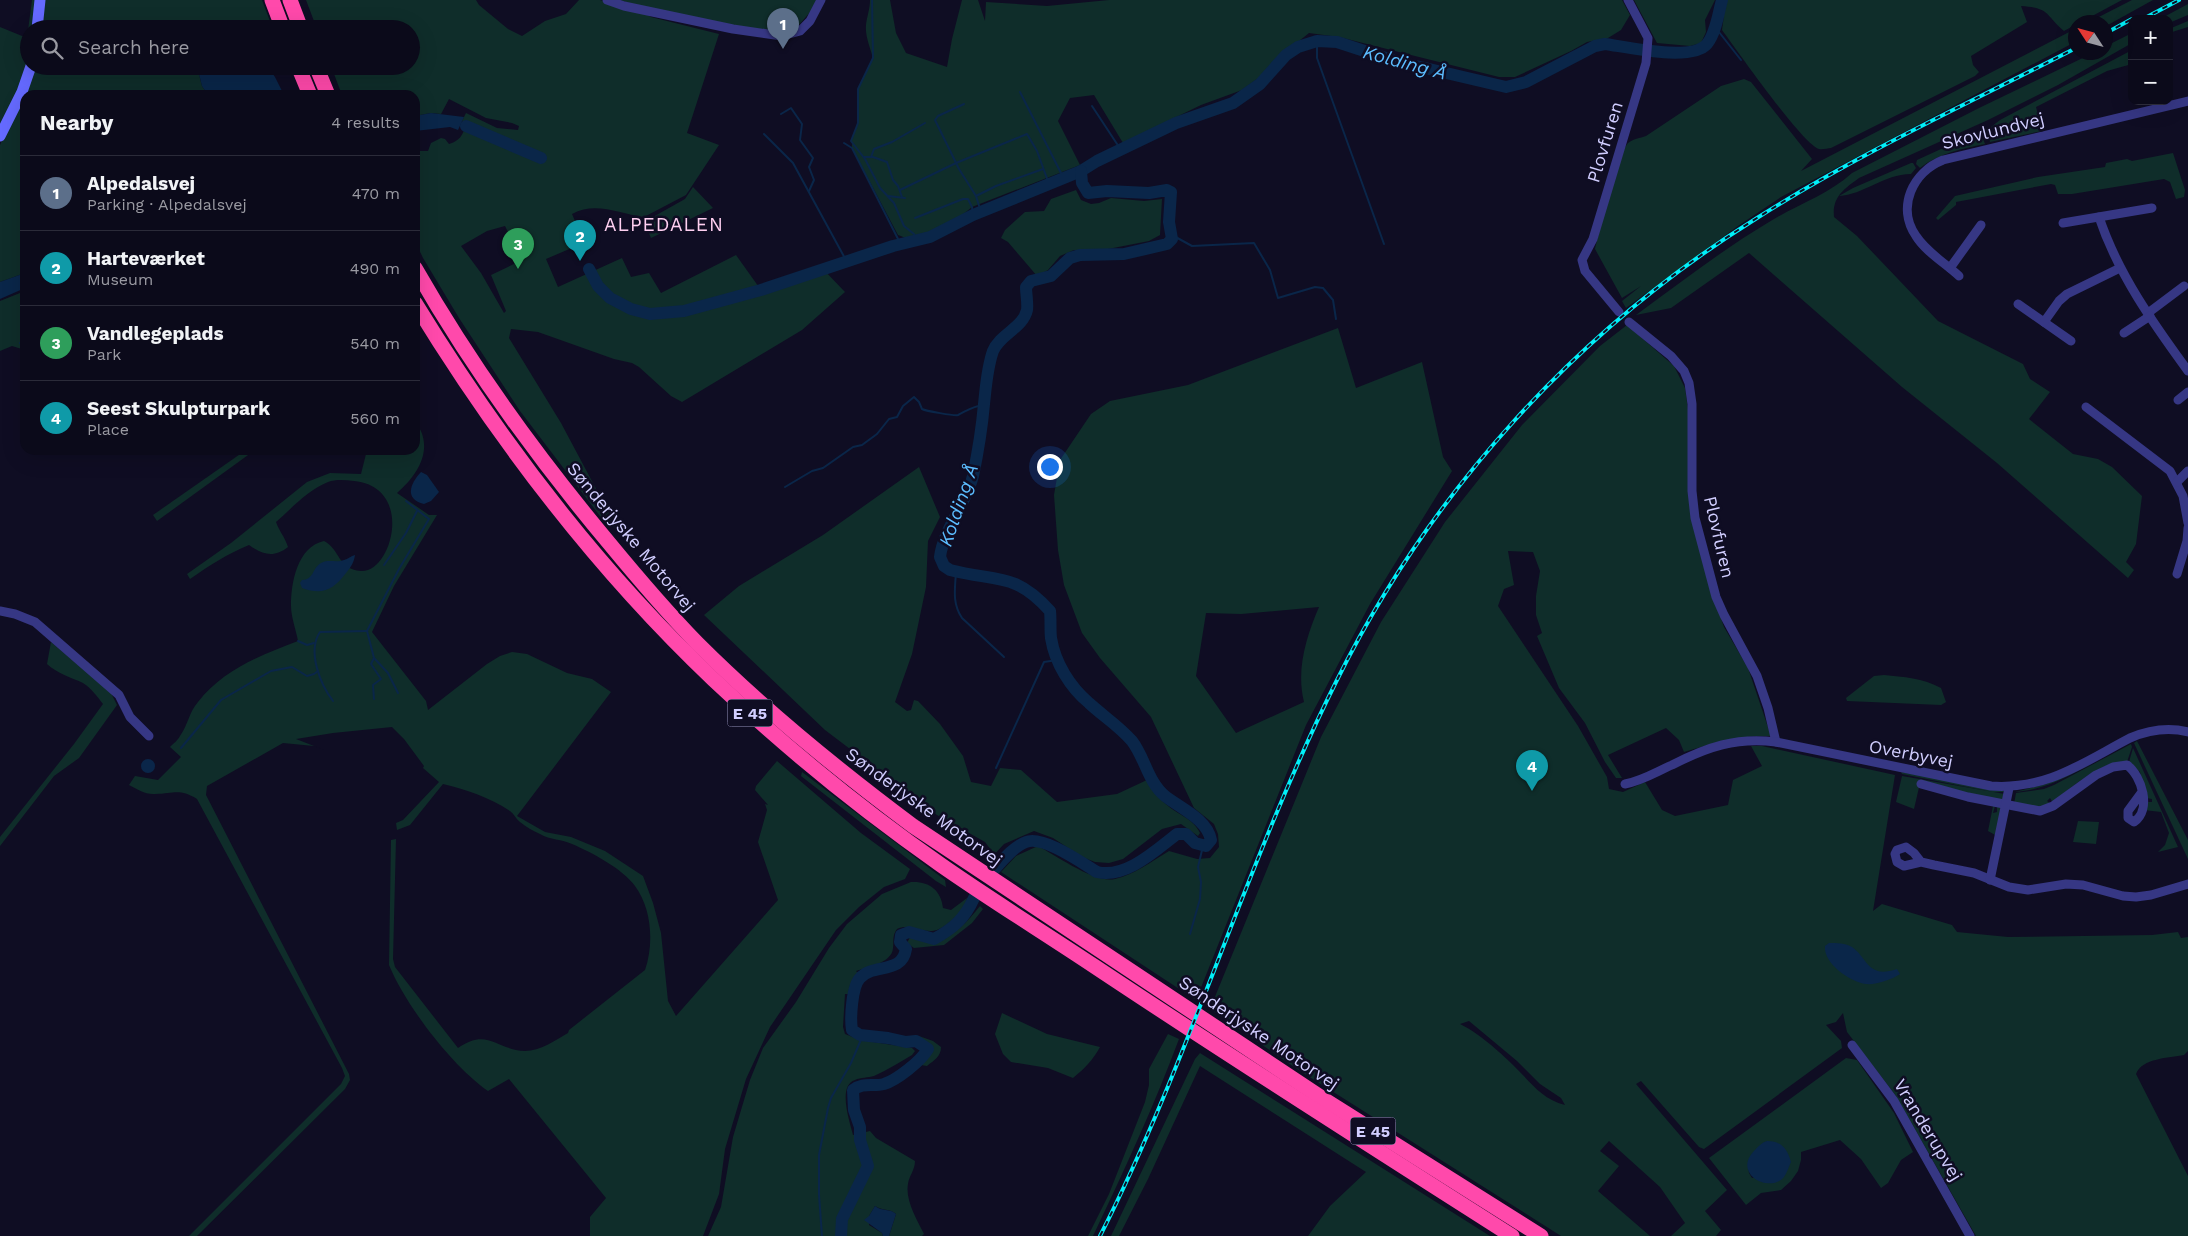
<!DOCTYPE html>
<meta charset="utf-8">
<style>
body{margin:0;font-family:"Work Sans",sans-serif;background:#141323;color:#f1f3f6}
.controls{position:absolute;right:15px;top:15px;display:grid;overflow:hidden;border-radius:10px;box-shadow:0 5px 20px #0002}
.controls button{width:45px;height:45px;display:grid;place-items:center;padding:0;border:0;border-bottom:1px solid #2b2b39;background:#0b0a1a;color:#f1f3f6;font:25px sans-serif}
.compass{position:absolute;left:2068px;top:15px;width:45px;height:45px;border-radius:50%;background:#0b0a1a;box-shadow:0 5px 20px #0002;rotate:306deg}
.you{position:absolute;left:1049px;top:466px;width:18px;height:18px;margin:-12px;border:4px solid #fff;border-radius:50%;background:#1a73e8;box-shadow:0 0 0 8px #1a73e833}
.badge{display:grid;place-items:center;width:32px;height:32px;border-radius:50%;background:#00eff9;color:#fff;font-size:16px;font-weight:700}
.pin{position:absolute;translate:-50% -41px;filter:drop-shadow(0 1px 2px #0008)}
.pin::after{content:'';position:absolute;top:26px;width:18px;height:15px;background:inherit;clip-path:polygon(0 0,100% 0,50% 100%)}
.list{margin:0;padding:0;list-style:none}
h2{display:flex;justify-content:space-between;align-items:center;height:65px;margin:0;padding:0 20px;font-size:21px}
h2 small{font-size:16px;font-weight:400;color:#9a9aa2}
.list li{display:grid;grid-template-columns:32px 1fr auto;gap:15px;align-items:center;box-sizing:border-box;height:75px;padding:0 20px;border-top:1px solid #2b2b39}
.list b{display:block;font-size:19px;white-space:nowrap}
.list p{margin:0;font-size:16px;white-space:nowrap;color:#9a9aa2}
.list em{font-size:16px;font-style:normal;color:#9a9aa2}
.icon{flex:none;width:28px;height:28px;fill:none;stroke:currentColor;stroke-width:2;stroke-linecap:round;stroke-linejoin:round}
.map{position:relative;flex:none;width:2188px;height:1236px;overflow:hidden}
.search{position:absolute;background:#0b0a1a;box-shadow:0 5px 20px #0002;left:20px;top:20px;width:400px;height:55px;display:flex;align-items:center;gap:12px;box-sizing:border-box;padding:0 18px;border-radius:28px;color:#9a9aa2;font-size:19px}
.panel{position:absolute;background:#0b0a1a;box-shadow:0 5px 20px #0002;left:20px;top:90px;width:400px;height:365px;border-radius:15px}
.map>svg:first-child{display:block}
</style>
<div class="map">
<svg width="2188" height="1236" viewBox="0 0 2188 1236">
<rect width="100%" height="100%" fill="#0f0d23"/>
<g fill="#0f2d2a" fill-rule="evenodd">
<path d="M32,0H36L33,29H29V60L20,87L0,128V27L27,38Z"/>
<path d="M45,0H262L273,29L239,27L235,29H42Z"/>
<path d="M306,0H476L479,5L508,29L522,36L545,21L566,14L579,0H600L644,13L651,17L719,34L687,133L719,145L686,195L644,217C619,214 596,201 572,214L575,221L572,223L581,244L546,259L558,287L622,258L631,277L649,273L661,293L736,255L761,290L822,268L845,292L802,330L682,402L671,396L639,367L632,363L614,359L538,332L511,329L509,338L561,423L618,530L603,520L520,411L459,318L423,258L415,241V151H428L431,143L441,138L445,139L449,144C462,140 462,134 467,124L462,121L466,113L497,128L518,130L519,126L512,123L486,118L449,99L441,114L431,113L415,116V95H342L331,66H411V29H317ZM505,226L513,242L509,244L516,263L491,275L506,311L504,313L481,273L461,246L487,231Z"/>
<path d="M620,0H817L812,10L797,27L786,32L763,31L635,5Z"/>
<path d="M870,0H890L896,33L906,53L947,67L952,39L962,0H978L985,21L986,2L1047,6L1109,0H1622L1630,15L1621,30L1608,38L1587,42L1571,51L1515,77H1499L1339,37L1309,33L1273,62L1261,76L1242,90L1201,105L1123,143L1094,95L1070,98L1058,121L1080,165L972,207C961,217 927,240 913,240C908,240 902,236 898,235L852,148V138L858,123V89L873,58C870,47 865,36 866,25C867,16 870,9 870,0Z"/>
<path d="M1634,0H1715L1705,20L1706,32L1701,43L1690,46L1657,43Z"/>
<path d="M1726,0H2122L2081,22H2076L2075,25L2064,31C2045,15 2051,8 2021,6L2027,22L1971,56L1973,65L1979,72L1975,76L1831,148C1828,148 1822,150 1819,149C1803,145 1736,49 1722,30Z"/>
<path d="M2132,0H2153L2106,26V22H2089Z"/>
<path d="M2188,4V15L2169,23V19H2160Z"/>
<path d="M2188,21V27L2169,33V29Z"/>
<path d="M2075,29V42L1781,197L1738,226L1626,308L1622,301L1641,286L1622,298L1595,249C1600,231 1618,153 1628,143C1633,139 1640,138 1646,136L1721,86L1744,79L1751,82L1812,159L1801,171Z"/>
<path d="M2132,33V43L2058,85L1988,120L1859,178C1844,189 1832,197 1834,217L1857,236L1938,321L2023,364L2030,379L2050,392L2029,419L2073,454L2098,459L2112,467L2142,496L2136,544L2126,562L2134,570L2128,578L1997,463L1902,387L1749,253L1671,308L1636,315C1680,283 1722,250 1769,222C1796,205 1828,195 1852,173L1979,108L2093,53L2106,52V46Z"/>
<path d="M2132,50V64L2107,71L2036,107L2042,131L1990,142L1987,130L2000,120Z"/>
<path d="M35,66H197L202,86L208,95H25V273L0,282V145Z"/>
<path d="M1978,139H1983L1985,144C1962,149 1939,153 1920,168L1916,164L1917,160L1941,149Z"/>
<path d="M2173,153L2185,190L2184,197L2176,199L2170,182L2164,179L2072,194H2058L2055,185L2051,184L1956,202V205L1938,220L1936,218L1955,196L2038,177L2105,167L2106,163L2127,159L2132,161Z"/>
<path d="M1911,163H1913L1916,168L1911,174C1884,174 1863,195 1839,196L1853,188Z"/>
<path d="M693,187L713,208L651,238L644,222L685,199Z"/>
<path d="M1076,190L1081,200L1091,204L1099,203L1111,198L1144,201L1162,199L1160,235L1149,241L1103,250H1074L1060,256L1048,270L1037,276L1008,242L1001,238L1005,230L1025,212L1044,211L1051,199Z"/>
<path d="M25,291V350L12,346L0,351V301Z"/>
<path d="M1627,325L1674,366L1685,388L1688,409V482L1709,585L1724,627L1748,668L1771,736C1740,735 1713,743 1684,752L1679,740L1666,728L1608,755L1622,778H1616L1605,762L1585,723L1559,688L1537,636L1542,633L1536,615V596L1540,571L1533,552L1508,551L1514,585L1504,589L1498,606L1578,726L1607,777L1609,789L1623,792L1645,782L1662,810L1675,816L1728,805L1733,780L1762,766L1751,746H1762L1895,775L1873,911L1882,904L1952,925L1957,932L2008,937L2152,935L2178,932L2181,938L2188,937V1051L2184,1055C2169,1058 2142,1058 2136,1074L2188,1176V1236H1976L1896,1096L1847,1032L1843,1013L1836,1022L1826,1025L1841,1041L1842,1048L1704,1149L1699,1147L1641,1081L1636,1084L1727,1190L1705,1211L1721,1230L1716,1236H1671L1685,1223L1660,1187L1609,1141L1600,1151L1619,1166L1598,1191L1650,1236H1561L1297,1069L1210,1009L1321,737L1381,622L1445,522L1522,425L1600,346ZM1469,1021L1517,1061L1540,1084L1561,1098L1565,1105C1541,1099 1530,1081 1513,1065C1499,1051 1477,1032 1460,1024Z"/>
<path d="M1338,328L1356,388L1422,362L1443,457L1452,471L1370,604L1306,725L1196,1000L1001,872L1016,856L1038,846C1055,855 1096,884 1115,879C1134,875 1152,861 1169,851L1197,859L1210,858L1219,847L1218,834L1214,824L1194,808L1151,717L1100,658L1082,633L1064,585L1058,550L1054,495L1060,460L1091,414L1110,401L1188,385ZM1319,607C1306,637 1296,670 1304,702L1236,733L1196,676L1206,613L1241,614Z"/>
<path d="M415,421C435,447 419,474 397,493L429,515H437L394,586L372,632L426,701L428,710L487,664L500,656L512,652L527,654L567,673L592,679L611,692L517,816L545,832L571,837L605,851L643,876L653,903L661,933L668,1001L676,1016L778,900L758,842L767,810L765,804L768,805L755,790L756,786L777,761L861,833L910,869L905,879L884,887L859,907L836,930L770,1027L746,1079L725,1149L719,1194L703,1236H590V1217L606,1198L509,1079L488,1091C452,1066 406,1006 389,965L391,840L396,839L393,959L395,967L458,1048C488,1027 496,1050 525,1051C540,1051 556,1040 568,1033L569,1030L645,970C654,944 652,909 635,886C623,869 591,852 572,844C562,839 550,840 540,834C533,831 526,827 520,822C516,819 514,814 510,811C489,797 467,790 443,784L410,825L397,830L396,823L403,820L439,782L423,768L424,766L404,739L392,727L333,733L296,739L327,751L314,746L283,743L207,786L206,795L349,1074L350,1080L345,1089L197,1236H189L341,1084L345,1076L342,1068L197,799C179,788 174,794 155,794C146,795 137,789 129,785L135,776L158,780L181,757L170,747C173,744 178,740 180,736C188,725 189,712 198,702C223,670 261,655 298,641C296,630 291,617 291,606C291,583 297,547 324,541C341,550 337,569 361,571C392,573 415,487 354,481C345,480 336,479 328,482C308,490 292,508 276,522C279,531 285,537 288,547C274,558 263,555 249,545C227,554 210,565 190,579L187,574L231,543L307,482L330,473L361,474L367,450H415Z"/>
<path d="M246,450H255L157,521L153,515Z"/>
<path d="M919,467L940,517L928,541L926,587L912,654L895,702L907,711L911,710L914,700L918,701L940,724L963,756L971,782L991,786L1000,768L1021,770L1057,802L1117,794L1147,780C1153,789 1158,798 1167,805C1178,815 1193,818 1200,833L1198,836L1181,824L1162,829L1123,859L1109,863L1095,862L1082,857L1053,838L1034,831L1004,844L991,858V850L985,842L937,815L825,730L704,615L739,586L823,535Z"/>
<path d="M51,642L111,693L117,705L79,758L54,776L0,846V837L74,744L103,704C97,696 91,688 83,683C70,677 58,674 47,664Z"/>
<path d="M1884,675C1903,677 1923,678 1941,688L1946,702L1941,705L1847,701L1846,698L1874,676Z"/>
<path d="M2137,741L2188,840V859L2134,743Z"/>
<path d="M2131,744L2132,747L2127,762C2105,759 2069,788 2053,803L2050,798L2047,801L2051,804L2041,808L2014,804L2016,793L2044,789L2054,785Z"/>
<path d="M2133,748L2178,847L2158,852L2165,845L2169,833L2161,812L2144,810L2146,802H2152V799L2146,798L2140,772L2129,762Z"/>
<path d="M2094,763C2068,776 2045,790 2015,792L2046,784Z"/>
<path d="M802,772L945,880L946,887L936,881L801,776Z"/>
<path d="M1901,772L2002,790L2005,792H1992L1902,774Z"/>
<path d="M1902,776L2005,794V801L1920,783L1914,809L1896,802Z"/>
<path d="M1993,806H1995L1993,813L1997,812V807H2001L1997,836L1988,831Z"/>
<path d="M2078,821L2099,822L2096,844L2073,842Z"/>
<path d="M911,882C929,881 941,890 943,908L951,910L967,898C965,909 960,914 952,920C948,923 944,927 939,929C925,936 911,922 897,929C892,936 894,940 893,948C892,963 868,967 856,971L859,974L850,985L848,994H845L843,1027L845,1034L860,1040L912,1048L915,1051L912,1055C900,1062 887,1070 874,1076C868,1078 861,1077 855,1080C837,1086 850,1122 853,1135L870,1131L876,1138L915,1161C915,1170 909,1176 908,1184C905,1200 917,1220 924,1234L922,1236H889L896,1214C890,1208 882,1211 875,1206L869,1216V1225L882,1233L883,1236H708L721,1207L733,1137L750,1080L763,1048L796,1002L829,948L847,924L882,894Z"/>
<path d="M980,906L983,909L972,923L944,945L914,948L907,943L910,937C917,939 927,942 933,941C953,938 968,921 980,906Z"/>
<path d="M1002,1013L1047,1034L1100,1047C1093,1060 1084,1069 1073,1078L1048,1068L1011,1062L1003,1054L995,1034Z"/>
<path d="M1168,1034L1179,1039C1154,1106 1124,1171 1093,1236H1088L1109,1194L1145,1102L1149,1085V1069Z"/>
<path d="M919,1036L933,1041L941,1047C941,1057 934,1060 927,1066L921,1065L931,1049Z"/>
<path d="M1200,1053L1490,1236H1308L1330,1206L1366,1172L1200,1066L1148,1179L1119,1236H1111L1195,1059Z"/>
<path d="M1846,1058L1857,1060L1894,1113L1913,1152L1901,1160L1888,1183L1881,1188L1861,1159L1840,1140L1801,1152V1160L1798,1171L1791,1181L1781,1190L1761,1193L1746,1205L1709,1158ZM1767,1141L1791,1162L1752,1178L1749,1173L1748,1163Z"/>
</g>
<g fill="#0a2649">
<path d="M197,66H267L275,77L284,95H208L202,86Z"/>
<path d="M431,113L464,117L458,130L450,127L415,131V116Z"/>
<path d="M25,273V288L0,299V282Z"/>
<path d="M421,472L427,475L439,492L431,501L424,504C404,499 410,484 421,472Z"/>
<path d="M355,555C354,562 351,567 346,573C334,589 323,596 302,588L300,583L302,580C314,580 312,568 321,563C328,559 337,563 344,560C348,559 351,556 355,555Z"/>
<circle cx="148" cy="766" r="7"/>
<path d="M1829,943C1836,943 1846,943 1852,947C1868,958 1867,979 1897,969L1900,974C1891,980 1876,985 1866,984C1850,982 1823,963 1825,946Z"/>
<path d="M1767,1141C1781,1141 1787,1148 1791,1162C1789,1166 1787,1173 1784,1177C1770,1194 1732,1174 1754,1151C1758,1147 1761,1143 1767,1141Z"/>
<path d="M875,1206C882,1212 890,1208 896,1214L889,1236H883L882,1233L864,1220L869,1216Z"/>
</g>
<g fill="none" stroke-linecap="round" stroke-linejoin="round">
<g stroke="#0a2649" stroke-width="2">
<path d="M872,0L873,58L858,89V123L851,141L865,159L880,188L894,203L904,226L914,234L917,242"/>
<path d="M1715,27L1741,60"/>
<path d="M1317,41V58L1384,244"/>
<path d="M1020,92L1064,179"/>
<path d="M964,104L938,116L935,120L959,169L976,196L981,212"/>
<path d="M1092,106L1121,150"/>
<path d="M781,114L791,108L802,124L800,140L813,158L809,167L814,180L809,191"/>
<path d="M764,134L793,163L847,262"/>
<path d="M844,143L852,148L898,239L905,243"/>
<path d="M864,157H873L887,162L893,180L898,186L902,197"/>
<path d="M871,157L874,149L892,142L925,123"/>
<path d="M900,190L956,163L1027,134L1037,151L1049,184"/>
<path d="M888,196L905,198"/>
<path d="M976,196L996,186L1043,169"/>
<path d="M915,218L963,199H968L972,207L973,215"/>
<path d="M1172,235L1192,246L1254,243L1270,270L1278,298L1315,287L1323,288L1333,300L1336,319"/>
<path d="M20,343L25,342"/>
<path d="M785,487L812,471L823,468L853,447L862,445L877,434L889,419L897,417L903,406L914,397L919,402L922,409C926,411 954,416 958,415C968,410 973,406 984,405"/>
<path d="M384,565L406,533L417,511"/>
<path d="M956,572C955,589 952,603 962,618L1004,657"/>
<path d="M298,641L307,645L314,643"/>
<path d="M398,693L388,673L374,658L367,631L399,569L429,519L406,501"/>
<path d="M374,699L373,685L381,679L371,664L374,658"/>
<path d="M333,701C320,684 307,651 320,632L367,631"/>
<path d="M181,748L221,700L271,671L292,667L307,676L314,674L318,671"/>
<path d="M996,768L1044,662L1057,660"/>
<path d="M1190,934L1200,899L1201,882L1198,867L1203,846"/>
<path d="M822,1236L819,1195V1155L828,1108L831,1098L851,1063L863,1035"/>
</g>
<g stroke="#0a2649" stroke-width="12">
<path d="M466,126L541,158"/>
<path d="M589,269L598,286L610,298L631,309L650,314L684,311L761,290L893,246L930,237L973,215L1081,171L1097,161L1176,123L1233,103L1260,84L1286,55L1298,47L1317,41L1337,42L1395,61L1506,87L1526,82L1595,46L1605,44C1627,47 1692,62 1707,44C1716,33 1718,14 1722,0"/>
<path d="M993,871C1002,861 1013,847 1026,842C1043,835 1082,863 1097,872C1126,879 1156,850 1177,834H1186L1195,843L1206,846L1211,840C1207,819 1180,808 1165,796C1148,782 1145,758 1132,741C1119,726 1103,716 1089,703C1070,687 1055,663 1051,638C1050,629 1051,620 1050,611C1014,571 996,582 950,570L944,566L940,557C943,531 966,503 973,476C978,452 982,427 984,404C986,386 987,368 993,351C1000,334 1023,328 1027,310C1028,303 1026,294 1026,287L1031,281L1051,276L1070,258L1080,255L1124,254L1167,244L1172,239L1169,222L1171,192L1167,190L1149,193L1107,191L1088,193L1082,183L1081,171"/>
<path d="M841,1236L842,1219L868,1166L860,1140V1127L854,1110L853,1090C863,1082 873,1087 884,1084C897,1080 921,1061 928,1049L916,1041L906,1042L888,1038L860,1035L852,1030C850,1018 852,986 860,978C873,963 902,975 906,949L900,942L901,935L909,932L934,939C954,928 965,918 974,898"/>
</g>
<g stroke="#363784" stroke-width="9">
<path d="M607,0L624,6L733,29L782,36L800,31L810,21L821,0"/>
<path d="M2099,217C2118,274 2153,323 2188,371"/>
<path d="M2063,223L2152,208"/>
<path d="M1950,268L1981,225"/>
<path d="M1959,276C1945,263 1926,252 1916,236C1896,207 1913,172 1943,160L2188,101"/>
<path d="M2018,304L2071,341"/>
<path d="M1619,312L1585,271L1582,260L1593,239L1646,63L1648,38L1628,0"/>
<path d="M2148,313L2184,286"/>
<path d="M1629,322L1671,356L1684,371L1689,383L1692,404V491L1695,518L1716,597L1724,615L1757,676L1768,708L1776,742"/>
<path d="M2044,322L2059,301L2067,294L2120,268"/>
<path d="M2124,333L2150,316"/>
<path d="M2178,400L2188,392"/>
<path d="M2086,407L2170,471L2183,496L2188,523"/>
<path d="M2177,482L2188,471"/>
<path d="M2177,574L2187,541L2188,528"/>
<path d="M0,611L15,614L35,622L119,695L130,717L149,736"/>
<path d="M1625,784C1642,781 1656,772 1672,765C1707,747 1736,737 1776,742L1991,786C2047,790 2082,763 2130,738C2149,730 2168,727 2188,732"/>
<path d="M1921,784L1968,797L2040,811L2053,806L2096,775L2113,767L2127,765C2142,776 2152,810 2134,822L2128,818V811L2142,792"/>
<path d="M1921,862L1914,853L1906,847L1897,850L1895,854L1897,862L1904,866L1921,862L1934,865L1974,873L2009,887L2028,890L2066,884L2083,885L2123,896L2136,897L2151,895L2188,884"/>
<path d="M1990,880L2009,788"/>
<path d="M1852,1045L1894,1101L1970,1236"/>
</g>
<g stroke="#656aff" stroke-width="11">
<path d="M37,29L40,0"/>
<path d="M0,136L22,92L31,66"/>
</g>
<g stroke="#ff49ab" stroke-width="15">
<path d="M272,0L283,29"/>
<path d="M290,0L301,29"/>
<path d="M298,66L310,95"/>
<path d="M316,66L328,95"/>
<path d="M415,268C471,366 537,457 609,543C637,577 666,611 697,643C764,710 838,770 913,826L1325,1100L1541,1236"/>
<path d="M415,303C499,440 597,569 714,680C785,747 861,809 941,865C991,900 1043,932 1094,966C1232,1058 1372,1147 1512,1236"/>
</g>
<g stroke="#00eff9" stroke-width="4">
<g id="rail">
<path d="M2143,19L2179,0"/>
<path d="M2106,33L2132,19"/>
<path d="M1100,1236C1191,1057 1246,862 1336,682C1430,492 1577,330 1757,218C1858,154 1969,103 2076,48"/>
</g>
</g>
<use href="#rail" stroke="#0f0d23" stroke-width="2" stroke-dasharray="5.5" stroke-linecap="butt"/>
</g>
<g text-anchor="middle" stroke-width="5" stroke-linejoin="round" paint-order="stroke">
<g fill="#0f0d23" stroke="#9794bd" stroke-width="1">
<rect x="727.5" y="699.5" width="45" height="27" rx="4"/>
<rect x="1350.5" y="1117.5" width="45" height="27" rx="4"/>
</g>
<g font-size="16" font-weight="bold" fill="#d1ceff">
<text x="750" y="719">E 45</text>
<text x="1373" y="1137">E 45</text>
</g>
<g font-size="18" fill="#d1ceff" stroke="#0f0d23">
<text transform="translate(1993 131) rotate(-14)" y="6">Skovlundvej</text>
<text transform="translate(1605 142) rotate(-73)" y="6">Plovfuren</text>
<text transform="translate(631 537) rotate(50)" y="6">Sønderjyske Motorvej</text>
<text transform="translate(1719 537) rotate(77)" y="6">Plovfuren</text>
<text transform="translate(1911 754) rotate(11)" y="6">Overbyvej</text>
<text transform="translate(924 807) rotate(36)" y="6">Sønderjyske Motorvej</text>
<text transform="translate(1259 1033) rotate(34)" y="6">Sønderjyske Motorvej</text>
<text transform="translate(1928 1130) rotate(59)" y="6">Vranderupvej</text>
</g>
<g font-size="19" font-style="italic" fill="#5cbdff" stroke="#0f0d23">
<text transform="translate(1405 62) rotate(15)" y="7">Kolding Å</text>
<text transform="translate(958 505) rotate(-71)" y="7">Kolding Å</text>
</g>
<g font-size="19" letter-spacing="1" fill="#ffd0f1" stroke="#0f0d23">
<text x="664" y="231">ALPEDALEN</text>
</g>
</g>
</svg>
<div class="controls">
<button>+</button>
<button>−</button>
</div>
<svg class="compass" viewBox="-18 -18 36 36"><path d="M0-13l5 13h-10z" fill="#e53935"/><path d="M0 13l5-13h-10z" fill="#9a9aa2"/></svg>
<div class="you"></div>
<div class="pin badge" style="left:783px;top:49px;background:#5c6f8a">1</div>
<div class="pin badge" style="left:580px;top:261px;background:#0f9aa8">2</div>
<div class="pin badge" style="left:518px;top:269px;background:#2e9e5b">3</div>
<div class="pin badge" style="left:1532px;top:791px;background:#0f9aa8">4</div>
<div class="search"><svg class="icon" aria-label="search" viewBox="0 0 24 24"><circle cx="10" cy="10" r="6"/><path d="M15 15l6 6"/></svg>Search here</div>
<section class="panel">
<h2>Nearby<small>4 results</small></h2>
<ul class="list">
<li><span class="badge" style="background:#5c6f8a">1</span><div><b>Alpedalsvej</b><p>Parking · Alpedalsvej</p></div><em>470 m</em></li>
<li><span class="badge" style="background:#0f9aa8">2</span><div><b>Harteværket</b><p>Museum</p></div><em>490 m</em></li>
<li><span class="badge" style="background:#2e9e5b">3</span><div><b>Vandlegeplads</b><p>Park</p></div><em>540 m</em></li>
<li><span class="badge" style="background:#0f9aa8">4</span><div><b>Seest Skulpturpark</b><p>Place</p></div><em>560 m</em></li>
</ul>
</section>
</div>
